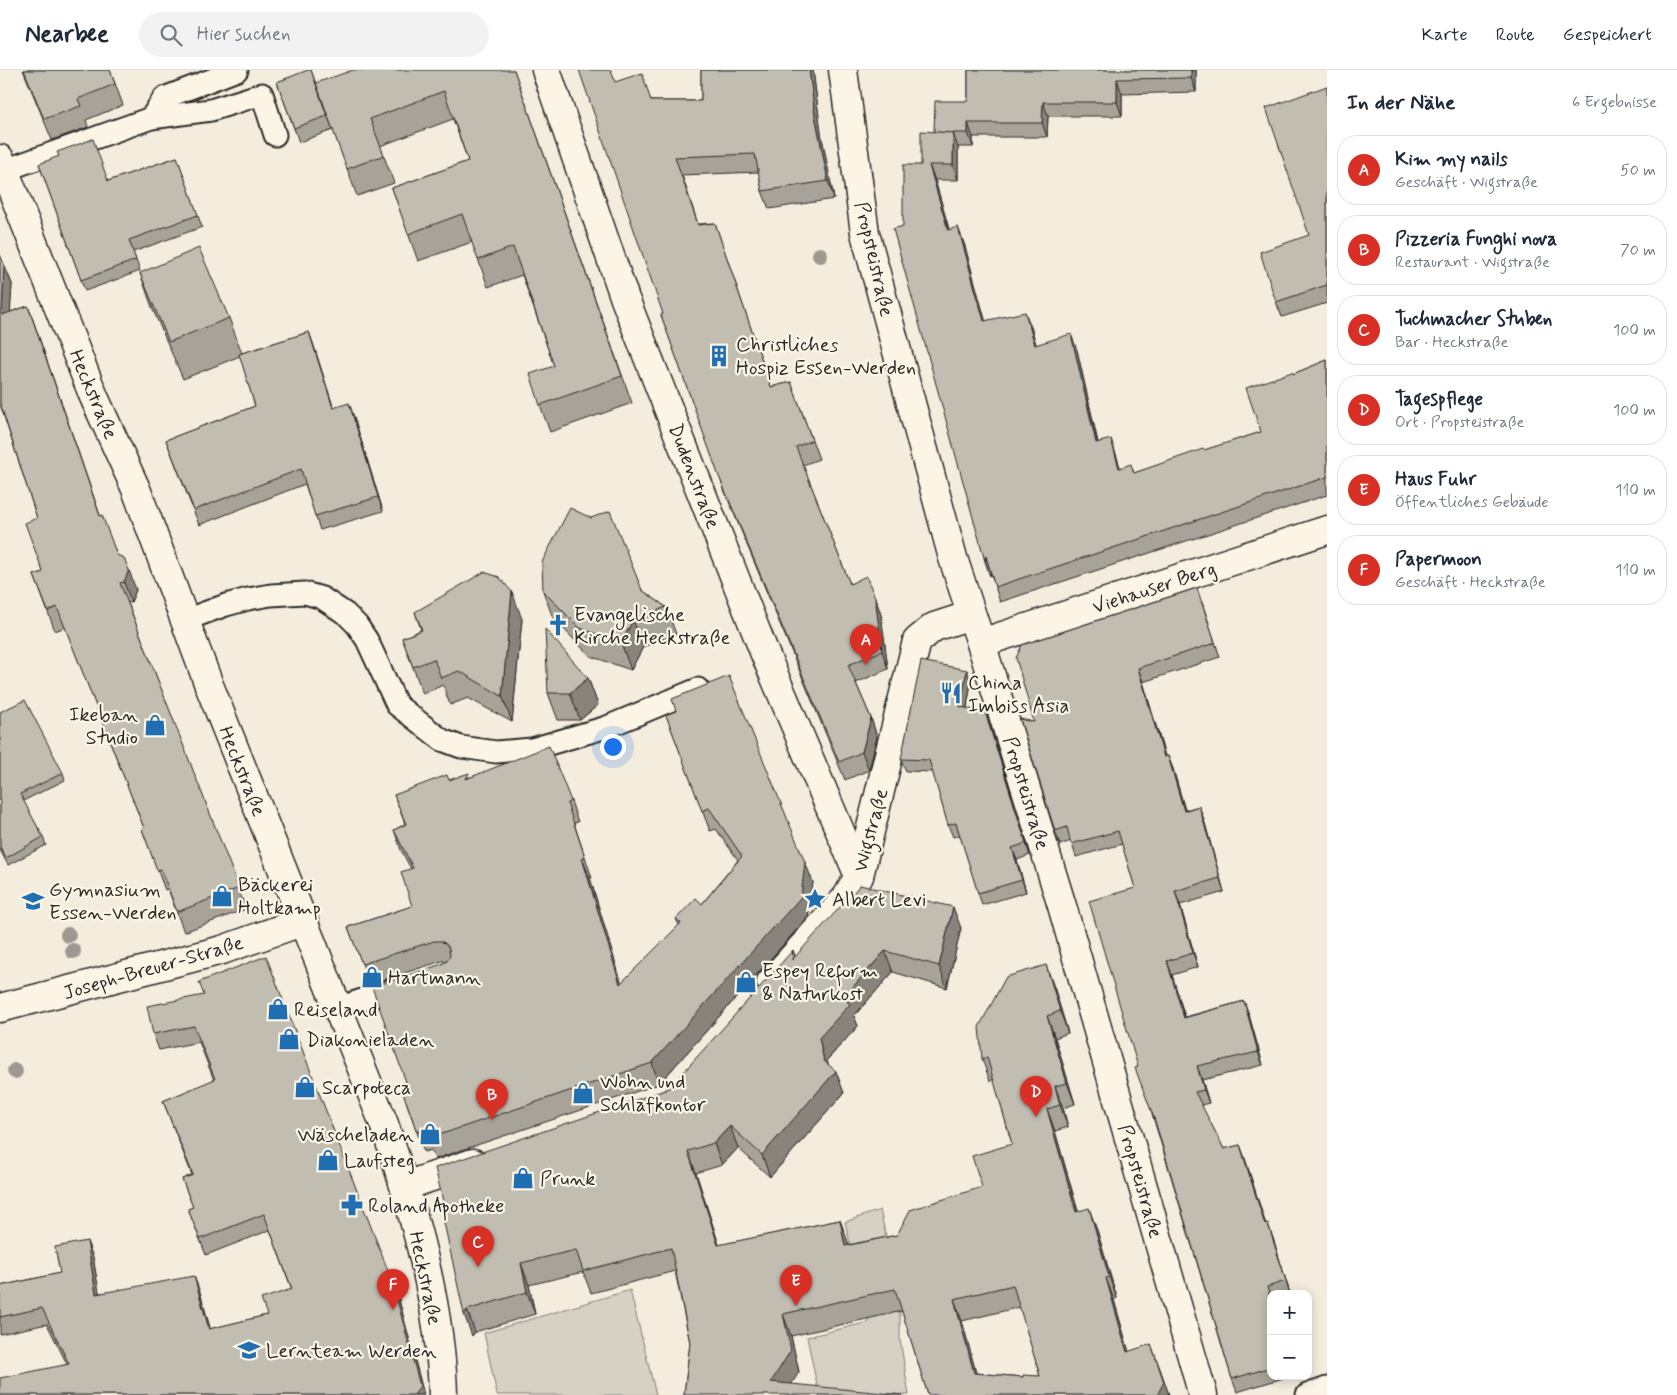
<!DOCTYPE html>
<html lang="de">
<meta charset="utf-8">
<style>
body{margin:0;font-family:Mynerve,sans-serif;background:#f2f2f3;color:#1f2937}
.controls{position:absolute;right:15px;bottom:15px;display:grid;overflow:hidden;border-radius:10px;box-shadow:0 2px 12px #0003}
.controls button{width:45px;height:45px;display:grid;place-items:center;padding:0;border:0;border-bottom:1px solid #e0e1e3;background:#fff;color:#1f2937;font:25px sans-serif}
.you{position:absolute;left:612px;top:676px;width:18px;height:18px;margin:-12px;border:4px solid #fff;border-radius:50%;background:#1a73e8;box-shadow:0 0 0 8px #1a73e833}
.badge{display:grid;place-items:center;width:32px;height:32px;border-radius:50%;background:#d93025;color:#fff;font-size:16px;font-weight:700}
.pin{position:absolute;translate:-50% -41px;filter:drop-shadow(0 1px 2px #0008)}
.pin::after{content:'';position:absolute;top:26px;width:18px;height:15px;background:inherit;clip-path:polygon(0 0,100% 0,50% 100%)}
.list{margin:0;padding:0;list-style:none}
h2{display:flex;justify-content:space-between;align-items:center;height:65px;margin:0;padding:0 20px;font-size:21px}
h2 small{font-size:16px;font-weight:400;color:#747a83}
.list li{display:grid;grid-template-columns:32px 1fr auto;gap:15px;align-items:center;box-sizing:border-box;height:70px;margin:0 10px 10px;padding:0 10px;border:1px solid #e0e1e3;border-radius:20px}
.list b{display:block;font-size:19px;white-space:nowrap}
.list p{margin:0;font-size:16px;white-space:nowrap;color:#747a83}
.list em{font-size:16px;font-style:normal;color:#747a83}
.icon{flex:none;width:28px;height:28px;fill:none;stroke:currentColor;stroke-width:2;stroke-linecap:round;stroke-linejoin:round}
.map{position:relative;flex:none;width:1327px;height:1325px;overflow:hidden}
header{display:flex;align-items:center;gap:30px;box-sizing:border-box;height:70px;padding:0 25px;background:#fff;border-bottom:1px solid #e0e1e3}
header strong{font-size:24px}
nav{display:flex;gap:28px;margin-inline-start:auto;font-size:18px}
.search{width:350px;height:45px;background:#f2f2f3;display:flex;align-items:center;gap:12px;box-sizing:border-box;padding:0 18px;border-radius:28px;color:#747a83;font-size:19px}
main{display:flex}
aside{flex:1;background:#fff}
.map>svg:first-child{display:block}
</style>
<header>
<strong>Nearbee</strong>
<div class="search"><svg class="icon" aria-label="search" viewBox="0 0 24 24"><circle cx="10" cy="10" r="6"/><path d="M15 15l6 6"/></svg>Hier suchen</div>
<nav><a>Karte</a><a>Route</a><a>Gespeichert</a></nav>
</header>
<main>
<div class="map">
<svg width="1327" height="1325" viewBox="0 0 1327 1325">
<rect width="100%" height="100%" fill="#f4edde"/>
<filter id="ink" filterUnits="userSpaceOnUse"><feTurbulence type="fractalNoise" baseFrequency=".02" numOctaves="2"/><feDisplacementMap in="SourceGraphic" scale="10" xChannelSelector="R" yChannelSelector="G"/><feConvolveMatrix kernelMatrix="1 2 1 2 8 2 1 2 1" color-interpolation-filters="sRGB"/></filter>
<g filter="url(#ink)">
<g fill="#d6d1c4" stroke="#807e78">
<path d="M880,1140L900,1228V1269L909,1325H819L807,1267L869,1252L845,1152Z"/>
<path d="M630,1220L656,1325H497L484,1263Z"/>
</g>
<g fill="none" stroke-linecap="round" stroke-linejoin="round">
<g stroke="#2b2b2b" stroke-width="25">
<g id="lane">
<path d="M151,48L211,40L262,24L275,65"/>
<path d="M5,100L151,48L164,28L237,0"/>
<path d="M185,550L226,535L248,529L271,525L305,523L322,528L346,544L357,555L367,570L397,635L442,670L461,677L496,682L532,679L607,657L698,619"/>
<path d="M338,938L402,917"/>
<path d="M1307,1325L1327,1318"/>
</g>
</g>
<g stroke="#2b2b2b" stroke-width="31">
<g id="street">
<path d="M546,0L625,229L765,584L859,806"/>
<path d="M843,0L865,163L953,488L981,573L1062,836L1203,1325"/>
<path d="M0,89L94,327L136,419L209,615L384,1054C413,1139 441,1235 443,1325"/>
<path d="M981,573L1327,460"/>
<path d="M771,912L847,827L859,806L917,571L934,557L971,545"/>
<path d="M0,938L222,880L304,851"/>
<path d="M405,1116L473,1093"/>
</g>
</g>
<use href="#lane" stroke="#fcf5e5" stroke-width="21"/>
<use href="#street" stroke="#fcf5e5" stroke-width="28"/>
</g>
<g fill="#9d9990">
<circle cx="820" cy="185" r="8"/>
<circle cx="68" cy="865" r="8"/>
<circle cx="73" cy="881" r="8"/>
<circle cx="15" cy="1001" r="8"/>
</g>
<g fill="#a7a398" stroke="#2b2b2b" fill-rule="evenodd">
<path d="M23,0H110L123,35L86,50L88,57L52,70Z"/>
<path d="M311,0L333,60L299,72L277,12Z"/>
<path d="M514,0L632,333L550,362L540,335L554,296L522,205L488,217L472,172L418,191L392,118L468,91L453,49L380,76L394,113L357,126L316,13Z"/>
<path d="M701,0H813L821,63L834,129L769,139L762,121L759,102L682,105L698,154L715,153L771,317L791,312L819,389L803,395L850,514L875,527L881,545L888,599L856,613L871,648L877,667L869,700L845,710L725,422L661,245L663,244L615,12L652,31H701Z"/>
<path d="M968,0H1196V22L1122,24V46H1048L1047,67H973V77H958V110H935L949,160L964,173L985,251L1031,257L1036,275L1077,280L1098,372L1116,384L1120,398L1134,403L1261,362L1293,304L1327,290V425L1000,532L991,504L990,506L985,491L903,156L921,95L934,62L968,31Z"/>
<path d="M1327,16V233L1282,247L1276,232L1309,165Z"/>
<path d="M177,87L202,157L133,182L140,201L85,221L39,94L108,111Z"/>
<path d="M0,185L12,214L10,242L28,236L100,446L117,485L136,520L131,532L128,533L246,839L184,862L168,819L165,820L142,759L144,758L65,557L55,561L34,505L43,502L37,448L0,334Z"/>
<path d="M140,203L229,248L242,283L309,262L333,337L354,347L383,441L320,460L305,414L199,455L166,370L255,336L240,286L183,309L153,240Z"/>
<path d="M642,520L666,537L676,564L643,577L631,600L590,586L553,548L543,521Z"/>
<path d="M1202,532L1220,587L1143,612L1165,686H1168L1173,699L1185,740L1199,736L1204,750L1224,822L1180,835L1198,897L1172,905L1185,947L1244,931L1249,945L1263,995L1202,1010L1209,1033L1201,1035L1224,1079L1240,1075L1266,1155L1273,1168L1290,1224H1271V1306H1290L1237,1322L1232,1309L1138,997L1135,818L1122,774L1076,787L1071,771L1060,775L1055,761L1034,652Z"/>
<path d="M415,542L522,549L512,652L468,628L450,635L443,615L423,624L402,568L421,560Z"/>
<path d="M588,608L598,635L580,650H558L548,623Z"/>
<path d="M971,612L967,638L990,654L1030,785L1017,790L1026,822L982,835L960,765L953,767L948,755L933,702L906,701L901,689Z"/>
<path d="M0,642L63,703L65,710L23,731L43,767L46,775L8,795L0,780Z"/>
<path d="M666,645L813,812L808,847L659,1014L435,1089L431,1080L424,1082L407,1034L406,1012L442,894L447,891H442L370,914L348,857L412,836L411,799L401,780L394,760L405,754L394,725L449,710L470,707L571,731L578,752L574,753L592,808H590L621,913L679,855L676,849L702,834L738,790L716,759L710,761Z"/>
<path d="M961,858L947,918L893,902L854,946L858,956L827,990L828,994L844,1023L770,1107L738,1078L722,1095L696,1103L719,1175L840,1150L848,1175L897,1165L982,1117L1012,1074L994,1009L990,1011L982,989L1054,917L1068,963L1055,968L1075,1034L1063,1038L1068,1057L1055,1061L1078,1141L1097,1160L1117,1228L1114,1230L1129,1282L1159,1296L1169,1325H928L902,1241L791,1266L799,1302L684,1325L690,1273L675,1201L591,1223L583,1202L529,1215L535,1244L475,1262L472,1266L447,1147L671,1016L796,886ZM1020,1237L1040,1306L1023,1307L976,1303L962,1251Z"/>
<path d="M204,925L398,1226L424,1325H0L67,1294L47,1254L0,1264V1216L60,1203L93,1187L99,1223L200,1222L210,1259L267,1245L292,1220L270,1160L206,1185L188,1139L193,1137L182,1109L192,1105L163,1031L214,1010L199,972L159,980L153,964Z"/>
</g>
<g fill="#88847c" stroke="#2b2b2b">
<path d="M809,0H813L821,63L834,129L828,111L815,45Z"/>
<path d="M1191,0H1196V22L1191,8Z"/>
<path d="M1117,9L1122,24V46L1117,32Z"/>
<path d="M1043,32L1048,46L1047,67L1042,53Z"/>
<path d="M968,53L973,67V77L968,63Z"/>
<path d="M953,63L958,78V110L953,95Z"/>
<path d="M929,95L935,110L954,176L948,160Z"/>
<path d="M958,157L964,173L990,267L984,251Z"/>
<path d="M4,194L12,214L9,265L2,245Z"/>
<path d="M28,236L35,256L107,466L100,446Z"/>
<path d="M1025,242L1031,257L1041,291L1035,275Z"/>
<path d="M309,262L314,276L338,352L333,338Z"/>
<path d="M1071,264L1077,280L1101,389L1096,373Z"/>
<path d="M349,333L354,347L383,441L378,427Z"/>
<path d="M1111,369L1116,384L1125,414L1119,398Z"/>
<path d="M986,486L991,502L990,506L985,491Z"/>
<path d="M129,500L136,520L131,532L124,512Z"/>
<path d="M512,522L522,549L512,652L502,626Z"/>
<path d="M875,527L881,545L888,599L882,581Z"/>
<path d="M633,550L643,577L631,600L621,573Z"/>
<path d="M1138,598L1143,612L1169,700L1164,687Z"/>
<path d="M967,600L971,612L965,649L960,637Z"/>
<path d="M588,608L598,635L580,650L570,623Z"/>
<path d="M985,642L990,654L1030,785L1026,773Z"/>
<path d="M871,648L877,667L869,700L862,682Z"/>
<path d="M1168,686L1173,699L1189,754L1184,741Z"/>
<path d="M1199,736L1204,750L1224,822L1220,808Z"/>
<path d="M1012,778L1017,790L1026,822L1022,810Z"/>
<path d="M582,788L590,808L628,934L620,914Z"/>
<path d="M805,792L813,812L808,847L659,1014L652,993Z"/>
<path d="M1175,821L1180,835L1198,897L1193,883Z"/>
<path d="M953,837L961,858L947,918L939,896Z"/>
<path d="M793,880L801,901L792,890Z"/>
<path d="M885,881L893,902L854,946L858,956L827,990L831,1007L836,1001L844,1023L770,1107L762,1085L824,991L819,968L843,928Z"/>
<path d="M1167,891L1172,905L1189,961L1184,948Z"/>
<path d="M1046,895L1054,917L1068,963L1060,941Z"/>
<path d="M1244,931L1249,945L1263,995L1258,982Z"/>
<path d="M1047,946L1055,968L1075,1034L1067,1013Z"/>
<path d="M1197,996L1202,1010L1209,1033L1204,1020Z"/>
<path d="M1055,1016L1063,1038L1068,1057L1060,1035Z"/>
<path d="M1047,1039L1055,1061L1084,1164L1076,1142Z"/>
<path d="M730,1056L738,1078L722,1095L714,1073Z"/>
<path d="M1240,1075L1245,1088L1270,1168L1265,1155Z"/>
<path d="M688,1081L696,1103L726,1197L718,1175Z"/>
<path d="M1089,1138L1097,1160L1117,1228L1109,1207Z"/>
<path d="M840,1150L848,1172L853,1197L845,1176Z"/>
<path d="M1268,1154L1273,1168L1290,1224L1286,1211Z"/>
<path d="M87,1171L93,1187L102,1240L96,1224Z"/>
<path d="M521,1193L529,1215L535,1244L527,1222Z"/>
<path d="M194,1206L200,1222L215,1275L209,1259Z"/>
<path d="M1106,1208L1114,1230L1135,1304L1127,1282Z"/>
<path d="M392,1211L398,1226L424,1325H414Z"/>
<path d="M954,1229L962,1251L982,1325L974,1303Z"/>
<path d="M467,1240L475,1262L472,1266L464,1244Z"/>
<path d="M783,1244L791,1266L799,1302L785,1325L771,1312Z"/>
<path d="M1151,1274L1159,1296L1169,1325H1157Z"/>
</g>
<g fill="#c2bdb1" stroke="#2b2b2b" fill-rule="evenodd">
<path d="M24,0H110L115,14L78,29L81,36L44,49Z"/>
<path d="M308,0H311L327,46L294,58L277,12Z"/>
<path d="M353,0H514L622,306L540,335L530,304L554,296L513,177L478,190L462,144L408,164L392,118L468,91L444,21L370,49L384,85L347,99L316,13Z"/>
<path d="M579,0H611L615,12L642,3L651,31H701V0H809L815,45L828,111L762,121L755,84L675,87L698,155L715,153L771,317L791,312L812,370L796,377L850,514L866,506L875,527L882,581L848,595L871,648L862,682L839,692L718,404L661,245L663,244Z"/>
<path d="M968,0H1191V8L1117,9V32H1043L1042,53H968V63H953L934,62L935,31H968Z"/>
<path d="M1327,16V215L1276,232L1260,182L1309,165L1266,38Z"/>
<path d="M921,61L953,63V95H929L948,160L958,157L984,251L1025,242L1035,275L1071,264L1096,373L1111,369L1119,398L1131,394L1134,403L1203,379L1204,380L1261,362L1246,318L1292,302L1293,304L1327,290V407L995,517L986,486L985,491L893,159L903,156V95H921Z"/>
<path d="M93,69L108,111L177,87L198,145L129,170L136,190L81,210L39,94L59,86L57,82Z"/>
<path d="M199,178L229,248L169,272L140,203Z"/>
<path d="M0,185L4,194L2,245L28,236L100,446L102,445L117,485L124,488L129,500L124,512L120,513L239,818L177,842L161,799L157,800L142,759L144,758L57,537L48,541L34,505L43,502L25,453L37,448L0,333Z"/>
<path d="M309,262L333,338L349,333L378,427L315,446L301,399L194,440L166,370L255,336L239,284Z"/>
<path d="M570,438L591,448L610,441L642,520L666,537L633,550L621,573L580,558L543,521L542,492Z"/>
<path d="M484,502L499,507L512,522L502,626L459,601L441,608L434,589L413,597L402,568L422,560L415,542Z"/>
<path d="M1197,518L1215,573L1138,598L1164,687L1168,686L1184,741L1199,736L1220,808L1175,821L1193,883L1167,891L1184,948L1244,931L1258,982L1197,996L1204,1020L1195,1022L1224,1079L1240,1075L1265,1155L1268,1154L1286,1211L1267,1217L1271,1230V1297L1232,1309L1155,1051L1135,998L1138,997L1089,831L1135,818L1118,761L1071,774L1067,757L1055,761L1020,649L1034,652L1016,588L1022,575Z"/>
<path d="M545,559L588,608L570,623H548Z"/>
<path d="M921,591L967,600L960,637L985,642L1026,773L1012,778L1022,810L978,823L956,753L948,755L929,690L901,689Z"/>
<path d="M729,606L805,792L801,827L652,993L427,1069L425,1059L417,1062L400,1014L406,1012L372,917L442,894L447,891L450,886L449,878L446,874L441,871H434L362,894L348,857L412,836L401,802L413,798L394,760L406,754L394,725L447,705L449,710L469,703L466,709L549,676L571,731L567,733L585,787L582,788L620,914L681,853L676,849L696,828L702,834L742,786L709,738L702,741L666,645L676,641L672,629Z"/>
<path d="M25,630L63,703L20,724L43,767L6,788L0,777V642Z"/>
<path d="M860,815L953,837L939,896L885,881L843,928L850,934L819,968L824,991L836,1001L762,1085L730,1056L714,1073L688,1081L718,1175L840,1150L845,1176L897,1165L910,1140L982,1117L972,1086L1012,1074L987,987L982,989L979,957L1006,907L1046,895L1060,941L1047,946L1067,1013L1055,1016L1060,1035L1047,1039L1076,1142L1089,1138L1109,1207L1106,1208L1127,1282L1151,1274L1164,1312L1157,1325H928L895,1219L783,1244L791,1280L771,1312L903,1325H684L690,1273L671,1178L583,1201L576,1180L521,1193L527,1222L467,1240L464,1244L443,1148L447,1147L435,1098L665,1020L671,1016L793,880L792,890ZM1013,1215L1040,1306L1023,1305V1307L974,1303L954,1229Z"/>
<path d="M266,886L392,1211L420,1316L414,1325H0V1308L69,1294L42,1238L0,1247V1216L60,1203L55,1177L87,1171L96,1224L194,1206L209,1259L267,1245L261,1229L292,1219L264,1144L200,1169L188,1139L193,1137L182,1109L193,1105L163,1031L215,1009L194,956L153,964L147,936L204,925L199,912Z"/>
</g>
</g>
<defs>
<g id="building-bare" transform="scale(1.725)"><path d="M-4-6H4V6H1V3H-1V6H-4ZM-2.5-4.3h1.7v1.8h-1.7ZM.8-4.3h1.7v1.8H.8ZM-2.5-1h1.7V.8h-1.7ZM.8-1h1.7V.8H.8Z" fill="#1f6fb2" stroke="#fcf5e5" stroke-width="2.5" paint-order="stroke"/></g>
<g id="church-bare" transform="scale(1.725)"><path d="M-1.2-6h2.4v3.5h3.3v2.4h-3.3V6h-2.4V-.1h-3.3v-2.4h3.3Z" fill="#1f6fb2" stroke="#fcf5e5" stroke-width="2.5" paint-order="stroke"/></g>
<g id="restaurant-bare" transform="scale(1.725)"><path d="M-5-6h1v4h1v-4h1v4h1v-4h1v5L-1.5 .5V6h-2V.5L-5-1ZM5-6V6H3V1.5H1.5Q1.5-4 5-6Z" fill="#1f6fb2" stroke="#fcf5e5" stroke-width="2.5" paint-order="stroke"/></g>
<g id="shop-bare" transform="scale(1.725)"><path d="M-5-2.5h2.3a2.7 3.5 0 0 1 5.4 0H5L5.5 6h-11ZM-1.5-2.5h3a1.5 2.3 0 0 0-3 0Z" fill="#1f6fb2" stroke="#fcf5e5" stroke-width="2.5" paint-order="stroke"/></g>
<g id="sight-bare" transform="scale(1.725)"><path d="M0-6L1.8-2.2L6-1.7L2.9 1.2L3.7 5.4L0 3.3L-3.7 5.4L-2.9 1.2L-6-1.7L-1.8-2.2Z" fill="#1f6fb2" stroke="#fcf5e5" stroke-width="2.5" paint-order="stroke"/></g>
<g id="school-bare" transform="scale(1.725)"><path d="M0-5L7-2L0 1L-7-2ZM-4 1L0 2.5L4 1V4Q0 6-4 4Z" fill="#1f6fb2" stroke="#fcf5e5" stroke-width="2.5" paint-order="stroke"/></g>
<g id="pharmacy-bare" transform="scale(1.725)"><path d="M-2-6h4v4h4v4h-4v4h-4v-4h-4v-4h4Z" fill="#1f6fb2" stroke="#fcf5e5" stroke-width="2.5" paint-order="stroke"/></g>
</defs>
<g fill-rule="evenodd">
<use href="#building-bare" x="719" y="286"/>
<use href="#church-bare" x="558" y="555"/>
<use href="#restaurant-bare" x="951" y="623"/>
<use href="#shop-bare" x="155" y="655"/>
<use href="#shop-bare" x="222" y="826"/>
<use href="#sight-bare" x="815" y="829"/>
<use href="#school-bare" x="33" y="831"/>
<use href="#shop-bare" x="372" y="907"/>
<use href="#shop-bare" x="746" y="912"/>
<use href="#shop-bare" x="278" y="939"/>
<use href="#shop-bare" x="289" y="969"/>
<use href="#shop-bare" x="305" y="1017"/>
<use href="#shop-bare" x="583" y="1023"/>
<use href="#shop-bare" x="430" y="1064"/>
<use href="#shop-bare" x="328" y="1090"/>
<use href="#shop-bare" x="523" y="1108"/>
<use href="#pharmacy-bare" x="352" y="1135"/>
<use href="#school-bare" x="249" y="1280"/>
</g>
<g text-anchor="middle" stroke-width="4.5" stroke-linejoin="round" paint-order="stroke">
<g font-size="20" fill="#2b2b2b" stroke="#fcf5e5">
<text transform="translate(875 189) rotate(77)" y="7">Propsteistraße</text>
<text transform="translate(94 324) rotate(67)" y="7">Heckstraße</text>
<text transform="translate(695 406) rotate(69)" y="7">Dudenstraße</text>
<text transform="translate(1154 517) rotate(-18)" y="7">Viehauser Berg</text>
<text transform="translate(243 701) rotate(68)" y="7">Heckstraße</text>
<text transform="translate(1027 723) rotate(73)" y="7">Propsteistraße</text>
<text transform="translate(870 760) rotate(-75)" y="7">Wigstraße</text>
<text transform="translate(153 897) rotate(-16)" y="7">Joseph-Breuer-Straße</text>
<text transform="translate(1141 1111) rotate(74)" y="7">Propsteistraße</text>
<text transform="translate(426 1208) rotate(78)" y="7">Heckstraße</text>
</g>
<g font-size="20" fill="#2b2b2b" stroke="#fcf5e5" text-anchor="start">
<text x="736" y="281">Christliches<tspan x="736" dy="23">Hospiz Essen-Werden</tspan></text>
<text x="574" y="551">Evangelische<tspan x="574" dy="23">Kirche Heckstraße</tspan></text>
<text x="968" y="619">China<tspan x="968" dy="23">Imbiss Asia</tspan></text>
<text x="138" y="651" text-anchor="end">Ikeban<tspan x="138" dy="23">Studio</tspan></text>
<text x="238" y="821">Bäckerei<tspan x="238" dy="23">Holtkamp</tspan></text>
<text x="49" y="826">Gymnasium<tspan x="49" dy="23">Essen-Werden</tspan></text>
<text x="832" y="836">Albert Levi</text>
<text x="762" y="907">Espey Reform<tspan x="762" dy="23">&amp; Naturkost</tspan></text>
<text x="388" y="914">Hartmann</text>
<text x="294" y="946">Reiseland</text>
<text x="306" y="976">Diakonieladen</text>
<text x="600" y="1018">Wohn und<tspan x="600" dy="23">Schlafkontor</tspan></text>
<text x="322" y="1024">Scarpoteca</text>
<text x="414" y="1071" text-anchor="end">Wäscheladen</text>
<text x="344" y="1097">Laufsteg</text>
<text x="540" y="1115">Prunk</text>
<text x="368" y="1142">Roland Apotheke</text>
<text x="266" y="1287">Lernteam Werden</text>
</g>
</g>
</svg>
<div class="controls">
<button>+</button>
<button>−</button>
</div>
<div class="you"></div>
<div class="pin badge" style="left:866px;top:595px">A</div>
<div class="pin badge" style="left:492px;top:1050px">B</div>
<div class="pin badge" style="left:478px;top:1197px">C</div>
<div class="pin badge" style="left:1036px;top:1047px">D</div>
<div class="pin badge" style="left:796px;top:1236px">E</div>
<div class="pin badge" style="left:393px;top:1240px">F</div>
</div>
<aside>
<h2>In der Nähe<small>6 Ergebnisse</small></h2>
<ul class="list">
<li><span class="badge">A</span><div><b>Kim my nails</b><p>Geschäft · Wigstraße</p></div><em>50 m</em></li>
<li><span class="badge">B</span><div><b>Pizzeria Funghi nova</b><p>Restaurant · Wigstraße</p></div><em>70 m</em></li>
<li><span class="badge">C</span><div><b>Tuchmacher Stuben</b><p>Bar · Heckstraße</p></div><em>100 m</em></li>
<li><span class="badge">D</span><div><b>Tagespflege</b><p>Ort · Propsteistraße</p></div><em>100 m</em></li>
<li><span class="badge">E</span><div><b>Haus Fuhr</b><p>Öffentliches Gebäude</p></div><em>110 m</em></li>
<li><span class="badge">F</span><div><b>Papermoon</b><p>Geschäft · Heckstraße</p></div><em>110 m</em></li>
</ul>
</aside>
</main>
